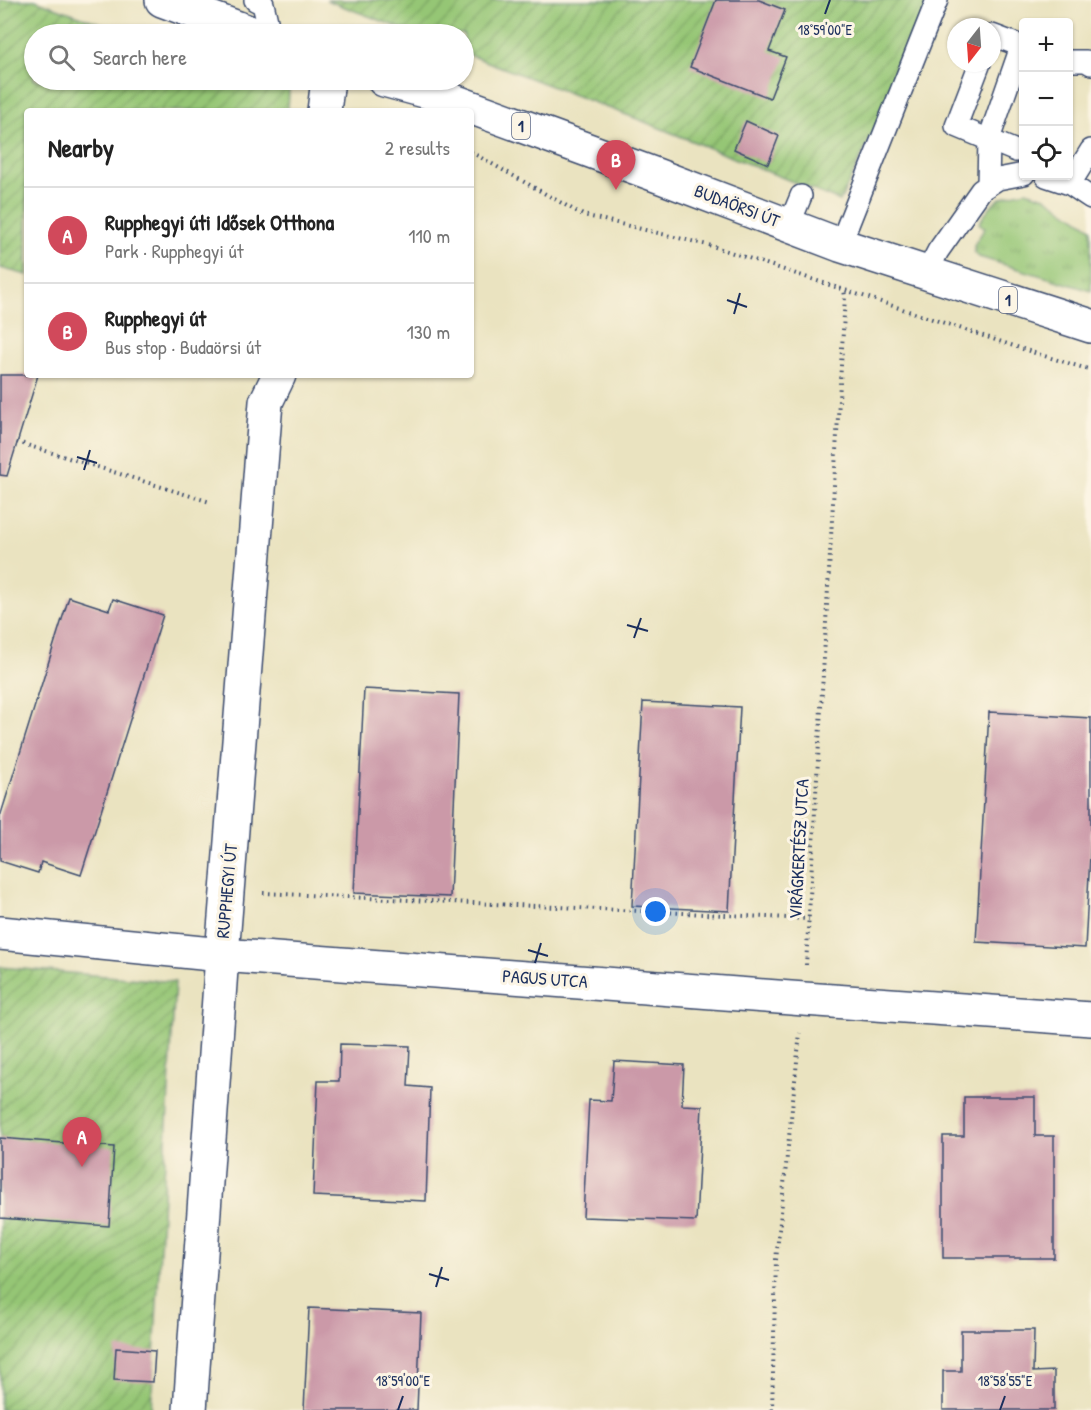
<!DOCTYPE html>
<meta charset="utf-8">
<style>
body{margin:0;font-family:"Patrick Hand",sans-serif;background:#f2f2f2;color:#222}
.controls{position:absolute;right:18px;top:18px;display:grid;overflow:hidden;border-radius:6px;box-shadow:0 2px 4px #0004}
.controls button{width:54px;height:54px;display:grid;place-items:center;padding:0;border:0;border-bottom:2px solid #e0e0e0;background:#fff;color:#222;font:30px sans-serif}
.compass{position:absolute;left:947px;top:18px;width:54px;height:54px;border-radius:50%;background:#fff;box-shadow:0 2px 4px #0004;rotate:197deg}
.you{position:absolute;left:656px;top:912px;width:21px;height:21px;margin:-15px;border:4px solid #fff;border-radius:50%;background:#1a73e8;box-shadow:0 0 0 9px #1a73e833}
.badge{display:grid;place-items:center;width:39px;height:39px;border-radius:50%;background:#d1495b;color:#fff;font-size:20px;font-weight:700}
.pin{position:absolute;translate:-50% -50px;filter:drop-shadow(0 2px 3px #0008)}
.pin::after{content:'';position:absolute;top:32px;width:21px;height:18px;background:inherit;clip-path:polygon(0 0,100% 0,50% 100%)}
.list{margin:0;padding:0;list-style:none}
h2{display:flex;justify-content:space-between;align-items:center;height:78px;margin:0;padding:0 24px;font-size:26px}
h2 small{font-size:20px;font-weight:400;color:#767676}
.list li{display:grid;grid-template-columns:39px 1fr auto;gap:18px;align-items:center;box-sizing:border-box;height:96px;padding:0 24px;border-top:2px solid #e0e0e0}
.list b{display:block;font-size:22px;white-space:nowrap}
.list p{margin:0;font-size:20px;white-space:nowrap;color:#767676}
.list em{font-size:20px;font-style:normal;color:#767676}
.icon{flex:none;width:33px;height:33px;fill:none;stroke:currentColor;stroke-width:2;stroke-linecap:round;stroke-linejoin:round}
.map{position:relative;flex:none;width:1091px;height:1410px;overflow:hidden}
.search{position:absolute;background:#fff;box-shadow:0 2px 4px #0004;left:24px;top:24px;width:450px;height:66px;display:flex;align-items:center;gap:15px;box-sizing:border-box;padding:0 21px;border-radius:33px;color:#767676;font-size:22px}
.panel{position:absolute;background:#fff;box-shadow:0 2px 4px #0004;left:24px;top:108px;width:450px;height:270px;border-radius:6px}
.map>svg:first-child{display:block}
</style>
<div class="map">
<svg width="1091" height="1410" viewBox="0 0 1091 1410">
<defs>
<pattern id="grass-tufts" width="24" height="20" patternUnits="userSpaceOnUse" patternTransform="scale(1.5)"><rect width="24" height="20" fill="#95c675"/><path d="M3 7l-1-3M5 7V3M7 7l1-3M15 17l-1-3M17 17v-4M19 17l1-3" fill="none" stroke="#79a163"/></pattern>
<pattern id="garden-furrows" width="10" height="10" patternUnits="userSpaceOnUse" patternTransform="scale(1.5)"><rect width="10" height="10" fill="#95c675"/><path d="M-1 1l2-2M0 10L10 0M9 11l2-2" fill="none" stroke="#79a163"/></pattern>
</defs>
<rect width="100%" height="100%" fill="#fcf5e5"/>
<filter id="ink" filterUnits="userSpaceOnUse"><feTurbulence type="fractalNoise" baseFrequency=".0167" numOctaves="2"/><feDisplacementMap in="SourceGraphic" scale="12" xChannelSelector="R" yChannelSelector="G"/><feConvolveMatrix kernelMatrix="1 2 1 2 8 2 1 2 1" color-interpolation-filters="sRGB"/></filter>
<filter id="wash" filterUnits="userSpaceOnUse"><feTurbulence type="fractalNoise" baseFrequency=".008" numOctaves="4" result="noise"/><feDisplacementMap in="SourceGraphic" scale="24" xChannelSelector="R" yChannelSelector="G"/><feGaussianBlur stdDeviation="1.35" result="paint"/><feColorMatrix in="noise" values="0 0 0 0 0 0 0 0 0 0 0 0 0 0 0 0 0 1.4 0 .05"/><feComposite in="paint" operator="in"/></filter>
<g filter="url(#wash)">
<rect width="100%" height="100%" fill="#eae3c0"/>
<path fill="url(#grass-tufts)" stroke="#587a6a" stroke-width="1.5" d="M1026,191L1045,197L1091,228V291L979,257L974,252V245L985,228L979,223C995,199 997,196 1026,191Z"/>
<g fill="url(#garden-furrows)" stroke="#587a6a" stroke-width="1.5">
<path d="M0,0H35L130,34H34V80H256L289,90L288,111H27V275L0,268Z"/>
<path d="M326,0H936L840,201L640,120L464,53V34H416Z"/>
<path d="M0,967L175,982L151,1410H0Z"/>
</g>
<g id="blocks">
<g fill="#cb99a8">
<path d="M716,0H759L785,10L769,51L786,57L770,98L690,67Z"/>
<path d="M746,121L779,136L768,164L734,149Z"/>
<path d="M0,375H38L7,476L0,475Z"/>
<path d="M69,597L109,610L113,599L163,615L81,875L41,862L38,873L0,861V817Z"/>
<path d="M364,689L459,694L450,897L354,893Z"/>
<path d="M643,702L740,707L729,911L632,906Z"/>
<path d="M989,712L1091,718V837L1085,948L976,942Z"/>
<path d="M340,1044L410,1046L408,1086L430,1088L426,1201L313,1196L318,1081H339Z"/>
<path d="M614,1061L684,1065L682,1105L702,1106L696,1221L583,1217L589,1100L611,1101Z"/>
<path d="M964,1097H1035V1136H1054V1258H943V1136H964Z"/>
<path d="M0,1138L114,1147L109,1226L0,1218Z"/>
<path d="M309,1308L421,1313L417,1410H304Z"/>
<path d="M961,1330H1034L1033,1372L1054,1371V1410H943V1371H961Z"/>
<path d="M116,1348L155,1351L153,1382L114,1380Z"/>
</g>
</g>
</g>
<g filter="url(#ink)">
<use href="#blocks" fill-opacity="0" stroke="#3a4a6d" stroke-width="1.5"/>
<g fill="none" stroke-linecap="round" stroke-linejoin="round">
<g stroke="#3a4a6d" stroke-width="24">
<g id="lane">
<path d="M255,0L263,4L270,34"/>
<path d="M992,35L1024,47"/>
<path d="M1068,61H1086L1091,64"/>
<path d="M980,63L956,126L1016,151"/>
<path d="M1046,176L1070,184L1091,198"/>
<path d="M1070,184L1091,150"/>
<path d="M988,185L989,139L1021,47"/>
<path d="M789,225L801,196"/>
<path d="M840,245L937,0"/>
<path d="M926,274L938,251L981,190L998,179L1024,174"/>
</g>
</g>
<g stroke="#3a4a6d" stroke-width="36">
<g id="street">
<path d="M324,111L328,80"/>
<path d="M0,933L222,955L804,999L1091,1019"/>
<path d="M190,1410L222,955L266,402L279,375"/>
</g>
</g>
<g stroke="#3a4a6d" stroke-width="36">
<g id="primary">
<path d="M162,0L254,34"/>
<path d="M384,80L432,93L656,175L840,245L1091,326"/>
</g>
</g>
<g stroke="#3a4a6d" stroke-width="4" stroke-dasharray="1.5 4.5" stroke-linecap="butt">
<path d="M471,152L583,215L712,246L1038,354L1091,370"/>
<path d="M17,442L210,502"/>
<path d="M263,893L809,919"/>
<path d="M806,965L845,297L844,289"/>
<path d="M772,1410L776,1260L800,1033"/>
</g>
<use href="#lane" stroke="#fff" stroke-width="21"/>
<use href="#street" stroke="#fff" stroke-width="33"/>
<use href="#primary" stroke="#fff" stroke-width="33"/>
</g>
</g>
<path fill="none" stroke="#1b2f5e" stroke-width="2" d="M825,14L830,0M727,300L747,307M734,314L740,293M77,457L97,463M84,470L90,450M627,625L648,631M634,638L641,618M528,950L548,956M535,963L541,943M429,1274L449,1280M436,1287L442,1267M398,1410L403,1396M1000,1410L1005,1396"/>
<g text-anchor="middle" stroke-width="6" stroke-linejoin="round" paint-order="stroke">
<g fill="#fcf5e5" stroke="#5e6a86" stroke-width="1.5">
<rect x="512" y="113" width="18" height="26" rx="4.5"/>
<rect x="999" y="287" width="18" height="26" rx="4.5"/>
</g>
<g font-size="16" font-weight="bold" fill="#1b2f5e">
<text x="521" y="132">1</text>
<text x="1008" y="306">1</text>
</g>
<g font-size="18" fill="#1b2f5e" stroke="#fcf5e5">
<text transform="translate(737 206) rotate(21)" y="6">BUDAÖRSI ÚT</text>
<text transform="translate(799 849) rotate(-87)" y="6">VIRÁGKERTÉSZ UTCA</text>
<text transform="translate(227 891) rotate(-85)" y="6">RUPPHEGYI ÚT</text>
<text transform="translate(545 979) rotate(4)" y="6">PAGUS UTCA</text>
</g>
</g>
<g font-size="15" text-anchor="middle" fill="#1b2f5e" stroke="#fcf5e5" stroke-width="6" stroke-linejoin="round" paint-order="stroke">
<text x="825" y="35">18°59'00"E</text>
<text x="403" y="1386">18°59'00"E</text>
<text x="1005" y="1386">18°58'55"E</text>
</g>
</svg>
<div class="controls">
<button>+</button>
<button>−</button>
<button><svg class="icon" aria-label="locate" viewBox="0 0 24 24"><circle cx="12" cy="12" r="6"/><path d="M12 2v4M12 18v4M2 12h4M18 12h4"/></svg></button>
</div>
<svg class="compass" viewBox="-18 -18 36 36"><path d="M0-13l5 13h-10z" fill="#e53935"/><path d="M0 13l5-13h-10z" fill="#767676"/></svg>
<div class="you"></div>
<div class="pin badge" style="left:82px;top:1167px">A</div>
<div class="pin badge" style="left:616px;top:190px">B</div>
<div class="search"><svg class="icon" aria-label="search" viewBox="0 0 24 24"><circle cx="10" cy="10" r="6"/><path d="M15 15l6 6"/></svg>Search here</div>
<section class="panel">
<h2>Nearby<small>2 results</small></h2>
<ul class="list">
<li><span class="badge">A</span><div><b>Rupphegyi úti Idősek Otthona</b><p>Park · Rupphegyi út</p></div><em>110 m</em></li>
<li><span class="badge">B</span><div><b>Rupphegyi út</b><p>Bus stop · Budaörsi út</p></div><em>130 m</em></li>
</ul>
</section>
</div>
